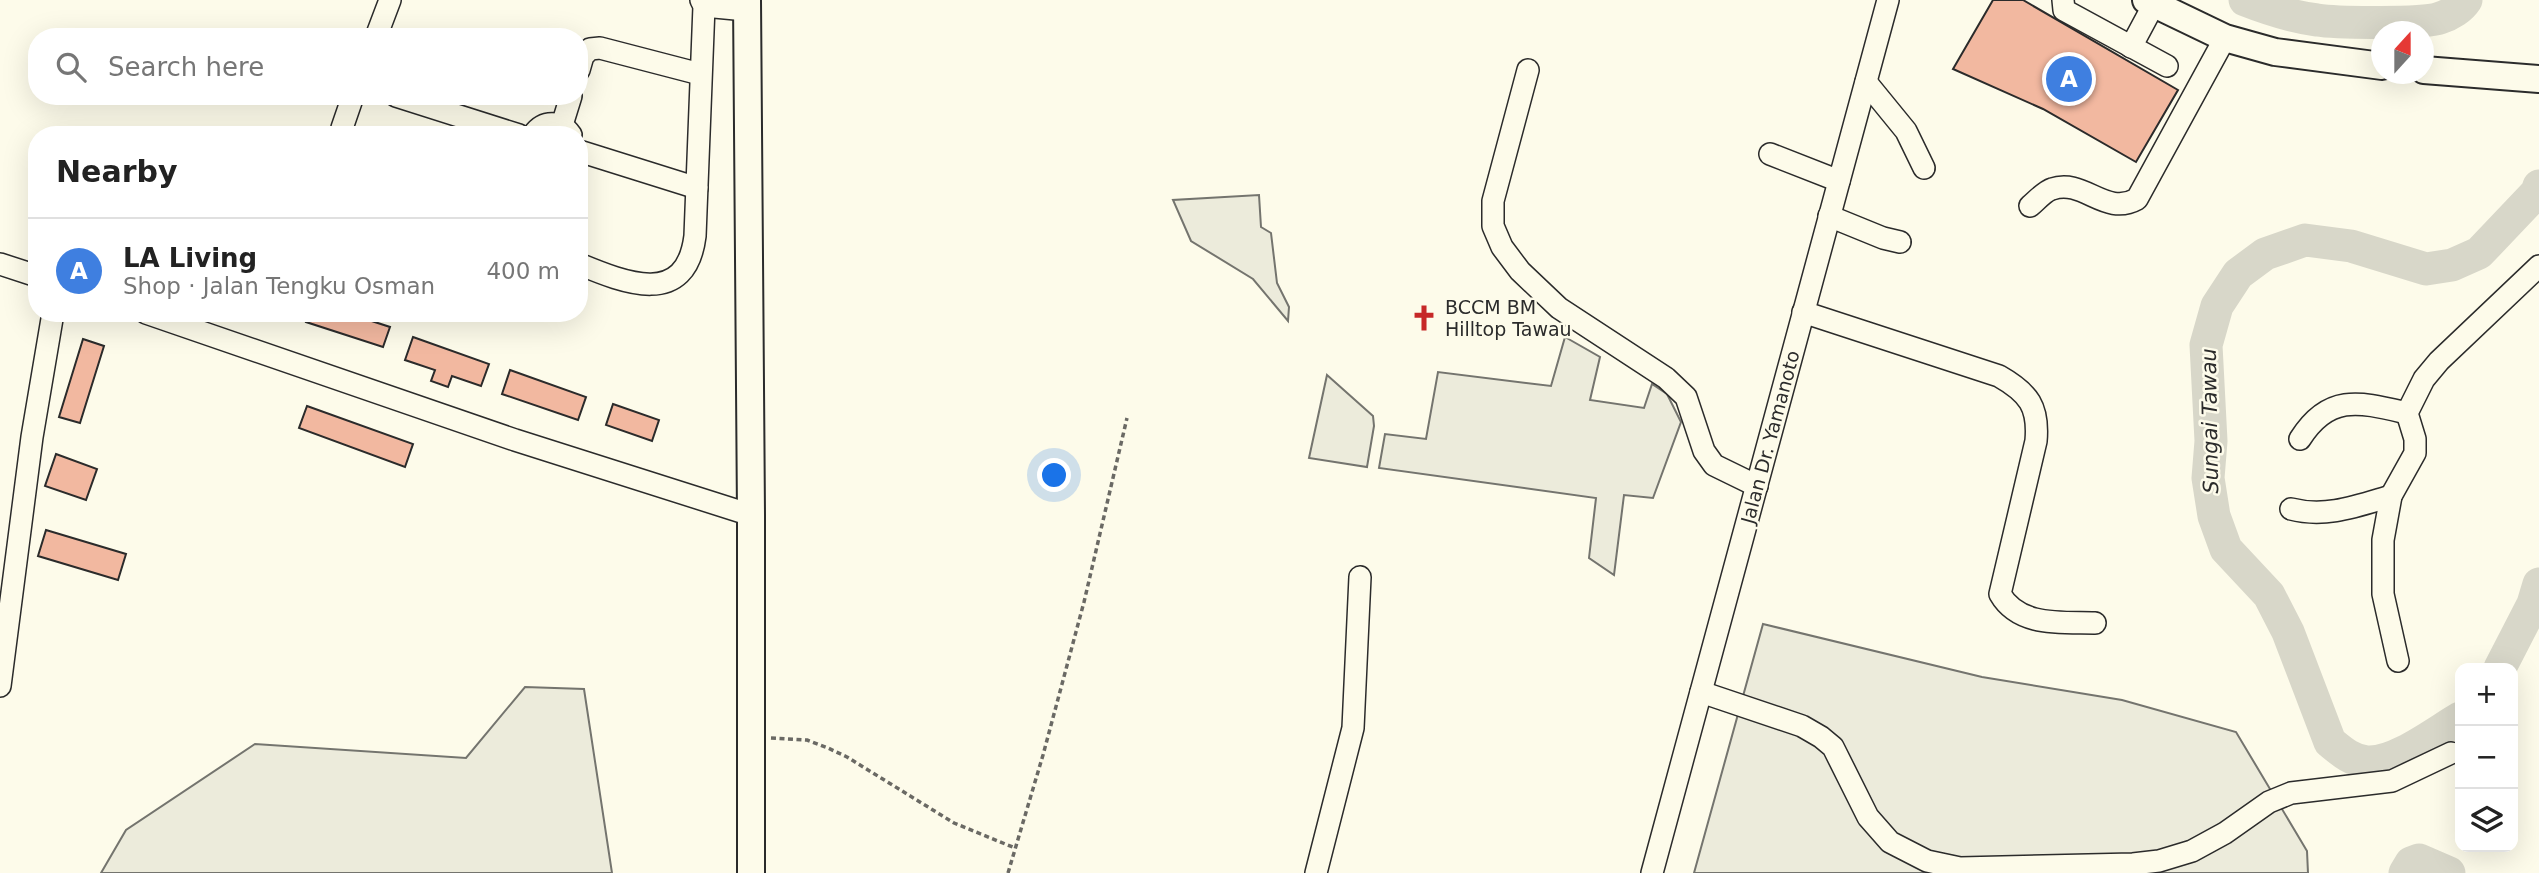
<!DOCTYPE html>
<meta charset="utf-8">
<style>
body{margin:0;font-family:"DejaVu Sans",sans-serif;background:#f2f2f2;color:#222}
.controls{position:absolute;right:21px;bottom:21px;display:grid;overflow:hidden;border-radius:14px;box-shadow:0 7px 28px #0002}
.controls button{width:63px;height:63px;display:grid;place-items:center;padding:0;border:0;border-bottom:2px solid #e0e0e0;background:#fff;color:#222;font:35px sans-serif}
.compass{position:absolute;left:2371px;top:21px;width:63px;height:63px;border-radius:50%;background:#fff;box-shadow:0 7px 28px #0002;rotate:21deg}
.you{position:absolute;left:1055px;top:476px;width:24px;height:24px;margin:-18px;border:5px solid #fff;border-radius:50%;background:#1a73e8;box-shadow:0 0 0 10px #1a73e833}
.badge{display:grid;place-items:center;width:46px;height:46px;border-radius:50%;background:#c62828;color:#fff;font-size:23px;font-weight:700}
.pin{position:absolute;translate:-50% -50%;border:4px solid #fff;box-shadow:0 2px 7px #0006}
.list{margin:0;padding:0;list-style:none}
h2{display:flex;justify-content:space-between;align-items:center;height:91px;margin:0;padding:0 28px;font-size:30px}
h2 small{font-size:23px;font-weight:400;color:#767676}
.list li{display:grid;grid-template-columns:46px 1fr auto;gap:21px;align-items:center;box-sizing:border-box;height:105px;padding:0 28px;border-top:2px solid #e0e0e0}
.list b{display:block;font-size:26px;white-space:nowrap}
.list p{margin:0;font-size:23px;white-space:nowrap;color:#767676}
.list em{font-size:23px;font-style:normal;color:#767676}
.icon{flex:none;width:38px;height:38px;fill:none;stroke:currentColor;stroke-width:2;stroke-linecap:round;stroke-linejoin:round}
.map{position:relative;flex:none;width:2539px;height:873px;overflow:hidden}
.search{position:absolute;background:#fff;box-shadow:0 7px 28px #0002;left:28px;top:28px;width:560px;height:77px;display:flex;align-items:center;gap:18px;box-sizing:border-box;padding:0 24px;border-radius:28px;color:#767676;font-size:26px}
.panel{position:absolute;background:#fff;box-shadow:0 7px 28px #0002;left:28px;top:126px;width:560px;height:196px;border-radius:28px}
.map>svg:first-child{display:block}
</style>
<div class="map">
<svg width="2539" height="873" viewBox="0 0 2539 873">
<rect width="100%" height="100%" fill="#fdfbea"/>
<g fill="#ecebdb" stroke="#74746e" stroke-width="2">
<path d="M1259,195L1261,227L1271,233L1277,283L1289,307L1288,321L1253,279L1191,241L1173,200Z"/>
<path d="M1565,337L1600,357L1590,400L1644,408L1652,384L1667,394L1681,422L1653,498L1624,495L1614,575L1589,558L1596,498L1379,468L1385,434L1426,439L1438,372L1551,386Z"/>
<path d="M1327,375L1373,416L1374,426L1367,467L1309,458Z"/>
<path d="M1763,624L1982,677L2122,700L2236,732L2307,851L2308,873H1694Z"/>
<path d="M525,687L584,689L612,873H101L126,830L255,744L466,758Z"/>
</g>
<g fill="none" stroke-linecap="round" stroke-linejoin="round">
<g stroke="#d8d7c9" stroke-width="33">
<path d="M2245,0C2268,9 2292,17 2317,20C2336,23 2425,24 2440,18C2450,15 2461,8 2466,0"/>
<path d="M2500,668L2533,604L2539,584"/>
<path d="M2460,718C2436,732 2395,764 2367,762C2352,761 2341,751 2330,742L2288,632L2269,595L2226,549L2214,516L2208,478L2211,441L2206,345L2217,306L2238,274L2265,254L2305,240L2351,246L2426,269L2452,265L2479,253L2537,192L2539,186"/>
<path d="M2405,873L2411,863L2419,860L2449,873"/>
</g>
</g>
<g fill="#f2b8a0" stroke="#2b2b2b" stroke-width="2">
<path d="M1993,0H2023L2178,90L2136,162L2043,109L1953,69Z"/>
<path d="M309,313H347L390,327L383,347L306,322Z"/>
<path d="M413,337L489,364L481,386L452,376L448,387L431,381L435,370L405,360Z"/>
<path d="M83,339L104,346L80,423L59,417Z"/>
<path d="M510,370L586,397L578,420L502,394Z"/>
<path d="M613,404L659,420L652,441L606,425Z"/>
<path d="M307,406L413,444L405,467L299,428Z"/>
<path d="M56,454L97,469L86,500L45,486Z"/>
<path d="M46,530L126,554L118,580L38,556Z"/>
</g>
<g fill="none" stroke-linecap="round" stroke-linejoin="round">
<g stroke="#2b2b2b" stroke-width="24">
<g id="minor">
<path d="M2063,0L2064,10L2167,66"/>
<path d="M704,6L746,10"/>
<path d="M376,37L390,0"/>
<path d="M2131,47L2154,4"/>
<path d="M579,70L583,56L590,49L600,48L700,74"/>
<path d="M1528,70L1493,201V226L1502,247L1520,271L1559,308L1666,378L1686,397L1704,451L1714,465L1757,486"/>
<path d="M1866,82L1906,131L1924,168"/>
<path d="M396,96L519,135"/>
<path d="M562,125L571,96"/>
<path d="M342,135V128L353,96"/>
<path d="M533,135C543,120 561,120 571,135"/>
<path d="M579,151L697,188"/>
<path d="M1770,154L1839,181"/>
<path d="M2030,206C2036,201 2045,191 2052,189C2084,178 2105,217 2137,199L2225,38"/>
<path d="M1829,216L1883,238L1900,242"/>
<path d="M0,264L37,276"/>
<path d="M579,264C625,283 686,308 695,236L704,6L701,0"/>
<path d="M1803,312L1999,376C2029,393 2039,407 2036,441L2000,594C2019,627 2061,622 2095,623"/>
<path d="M146,313L515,440L751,515"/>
<path d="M2300,439C2329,393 2360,402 2407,413"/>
<path d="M2291,509C2326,518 2357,506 2391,496"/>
<path d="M2398,661L2383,594V540L2391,496L2415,453V439L2407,413L2424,379L2439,361L2539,266"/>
<path d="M0,686L32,437L53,313"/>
<path d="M1701,692L1802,726L1821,737L1833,747L1868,817L1890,842L1927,861L1960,868L2133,864L2159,861L2192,851L2225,833L2269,802L2291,793L2392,781L2451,753"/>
<path d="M1316,873L1353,728L1360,577"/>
<path d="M1652,873L1888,0"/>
</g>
</g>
<g stroke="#2b2b2b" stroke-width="30">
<g id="major">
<path d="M747,0L751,515V873"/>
<path d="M2146,0L2225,38L2275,52L2382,66"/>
<path d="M2424,70L2539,79"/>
</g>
</g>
<g stroke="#6a6964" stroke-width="3.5" stroke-dasharray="5 3.5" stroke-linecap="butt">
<path d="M771,738L807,740L828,748L847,757L954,823L1015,848"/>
<path d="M1008,873L1043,755L1084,602L1127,418"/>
</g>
<use href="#minor" stroke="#fdfbea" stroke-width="21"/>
<use href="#major" stroke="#fdfbea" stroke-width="26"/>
</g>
<defs>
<g id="church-bare" transform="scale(2.1)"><path d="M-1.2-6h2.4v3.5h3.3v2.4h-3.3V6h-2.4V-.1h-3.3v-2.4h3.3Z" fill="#c62828" stroke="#fdfbea" stroke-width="2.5" paint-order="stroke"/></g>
</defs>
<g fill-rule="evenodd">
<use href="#church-bare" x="1424" y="318"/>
</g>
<g text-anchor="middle" stroke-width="5" stroke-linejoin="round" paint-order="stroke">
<g font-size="19" fill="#2b2b2b" stroke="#fdfbea" text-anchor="start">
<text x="1445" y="314">BCCM BM<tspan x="1445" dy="22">Hilltop Tawau</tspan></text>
</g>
<g font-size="19" fill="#2b2b2b" stroke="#fdfbea">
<text transform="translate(1770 437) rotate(-75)" y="7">Jalan Dr. Yamanoto</text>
</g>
<g font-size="21" font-style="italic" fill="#2b2b2b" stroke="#fdfbea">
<text transform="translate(2210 421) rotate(-91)" y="7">Sungai Tawau</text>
</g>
</g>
</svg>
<div class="controls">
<button>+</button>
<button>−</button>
<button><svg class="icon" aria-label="layers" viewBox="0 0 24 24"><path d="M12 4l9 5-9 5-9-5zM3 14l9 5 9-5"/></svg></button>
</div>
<svg class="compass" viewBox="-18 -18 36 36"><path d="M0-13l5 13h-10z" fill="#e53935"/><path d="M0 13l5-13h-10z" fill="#767676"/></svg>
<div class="you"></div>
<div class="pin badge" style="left:2069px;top:79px;background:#3f7fe0">A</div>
<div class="search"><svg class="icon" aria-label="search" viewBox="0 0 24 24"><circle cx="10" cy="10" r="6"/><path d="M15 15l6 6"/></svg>Search here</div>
<section class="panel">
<h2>Nearby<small></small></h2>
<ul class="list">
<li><span class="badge" style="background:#3f7fe0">A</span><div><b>LA Living</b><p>Shop · Jalan Tengku Osman</p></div><em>400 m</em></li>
</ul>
</section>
</div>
